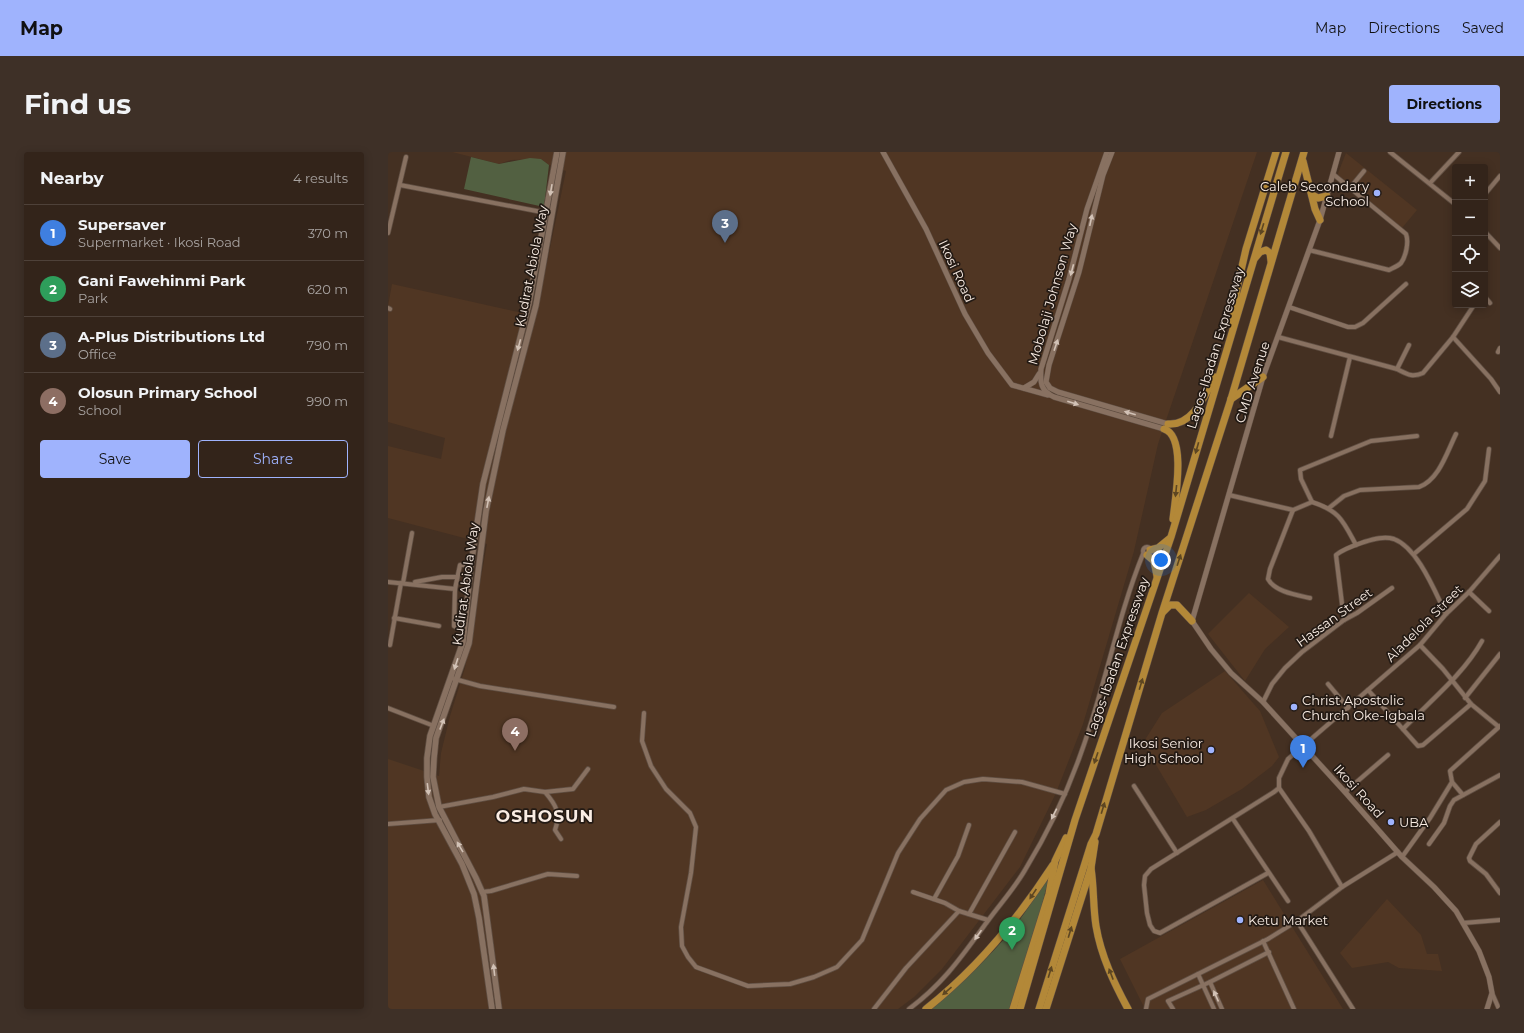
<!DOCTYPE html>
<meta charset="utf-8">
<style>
body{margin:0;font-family:Montserrat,sans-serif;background:#3e3027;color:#f1f3f6}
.controls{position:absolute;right:12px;top:12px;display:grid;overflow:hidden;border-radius:4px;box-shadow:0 2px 10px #0003}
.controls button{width:36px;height:36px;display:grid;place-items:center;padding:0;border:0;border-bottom:1px solid #4e4139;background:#33241a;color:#f1f3f6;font:20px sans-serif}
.you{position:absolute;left:773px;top:408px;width:14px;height:14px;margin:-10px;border:3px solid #fff;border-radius:50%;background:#1a73e8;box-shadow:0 0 0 6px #1a73e833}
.badge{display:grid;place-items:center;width:26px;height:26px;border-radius:50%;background:#9fb3fd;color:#fff;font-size:13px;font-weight:700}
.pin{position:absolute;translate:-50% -33px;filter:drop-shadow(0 1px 2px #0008)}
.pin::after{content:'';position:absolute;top:21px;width:14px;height:12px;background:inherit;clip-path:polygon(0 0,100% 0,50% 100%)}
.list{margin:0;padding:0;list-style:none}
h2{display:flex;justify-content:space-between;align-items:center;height:52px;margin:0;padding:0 16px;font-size:17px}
h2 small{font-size:13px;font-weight:400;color:#a9a4a2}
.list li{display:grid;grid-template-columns:26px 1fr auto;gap:12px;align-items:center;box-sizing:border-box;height:56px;padding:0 16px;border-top:1px solid #4e4139}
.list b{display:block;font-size:15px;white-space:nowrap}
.list p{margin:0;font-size:13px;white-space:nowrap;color:#a9a4a2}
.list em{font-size:13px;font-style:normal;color:#a9a4a2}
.actions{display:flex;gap:8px;padding:12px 16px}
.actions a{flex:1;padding:9px 0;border:1px solid #9fb3fd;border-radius:4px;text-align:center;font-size:14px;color:#9fb3fd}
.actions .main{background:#9fb3fd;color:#111}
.icon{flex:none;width:22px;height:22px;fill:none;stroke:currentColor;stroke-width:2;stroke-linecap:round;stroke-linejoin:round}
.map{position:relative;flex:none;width:1112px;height:857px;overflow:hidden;border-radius:4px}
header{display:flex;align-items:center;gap:24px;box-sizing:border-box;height:56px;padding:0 20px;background:#9fb3fd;color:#111}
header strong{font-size:19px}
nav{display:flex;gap:22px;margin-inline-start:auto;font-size:14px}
.intro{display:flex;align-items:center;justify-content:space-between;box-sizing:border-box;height:96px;padding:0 24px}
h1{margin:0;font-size:28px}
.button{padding:10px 18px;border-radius:4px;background:#9fb3fd;color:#111;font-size:14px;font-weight:700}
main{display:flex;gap:24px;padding:0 24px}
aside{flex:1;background:#33241a;border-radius:4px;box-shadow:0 2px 10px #0003}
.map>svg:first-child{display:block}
</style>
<header>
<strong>Map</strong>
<nav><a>Map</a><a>Directions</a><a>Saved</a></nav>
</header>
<div class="intro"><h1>Find us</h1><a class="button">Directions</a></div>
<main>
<aside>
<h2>Nearby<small>4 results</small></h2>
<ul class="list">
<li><span class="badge" style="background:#3f7fe0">1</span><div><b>Supersaver</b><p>Supermarket · Ikosi Road</p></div><em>370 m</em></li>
<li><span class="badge" style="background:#2e9e5b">2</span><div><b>Gani Fawehinmi Park</b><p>Park</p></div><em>620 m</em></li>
<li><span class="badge" style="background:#5c6f8a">3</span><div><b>A-Plus Distributions Ltd</b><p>Office</p></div><em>790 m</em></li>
<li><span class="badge" style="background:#8d6e63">4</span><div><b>Olosun Primary School</b><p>School</p></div><em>990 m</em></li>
</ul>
<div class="actions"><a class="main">Save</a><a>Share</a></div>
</aside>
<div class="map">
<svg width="1112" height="857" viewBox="0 0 1112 857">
<rect width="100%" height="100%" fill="#443022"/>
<g fill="#503623">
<path d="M64,0H869L770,292L746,399L695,572L668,641L632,715L554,817L526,845L510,857H0V607L51,624L53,601L62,564L77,516L99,392L0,366V294L53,307L57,286L0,270V154L4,132L148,164L178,19L161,13L153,7L123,8L111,12Z"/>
<path d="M958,1L1029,58L1014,76L949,24Z"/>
<path d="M861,441L901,475L877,497L857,529L820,482Z"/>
<path d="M837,519L872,559L891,605L884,614L854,637L818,658L799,665L755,591L774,561Z"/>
<path d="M875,728L955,857H757L732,807Z"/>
<path d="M999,747L1033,783L1039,802H1050L1054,819L1011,816L1000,810L964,816L952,801Z"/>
</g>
<g fill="#526041">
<path d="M83,5L111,12L142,6L153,7L161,13L156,55L76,37Z"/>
<path d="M658,728L660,729L641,805L625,857H543C573,832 602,805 627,774C638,760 648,743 658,728Z"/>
</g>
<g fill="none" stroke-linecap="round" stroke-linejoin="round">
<g stroke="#604f43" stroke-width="5.5">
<g id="minor">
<path d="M1002,0L1067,52"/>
<path d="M1042,31L1071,0"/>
<path d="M12,33L159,61"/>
<path d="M962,36L976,19"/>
<path d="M1097,42L1112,24"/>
<path d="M1097,80L1112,96"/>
<path d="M0,81L18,5"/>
<path d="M921,98L1001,118C1005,116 1010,114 1013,111C1018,104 1021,90 1018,82L945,22"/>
<path d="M1097,145L1102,151"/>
<path d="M901,155L960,175H967L975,171L1018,132"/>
<path d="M0,156L2,157"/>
<path d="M890,185L1009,217C1019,222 1024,226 1035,221L1065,185L1086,153"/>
<path d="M1065,185L1103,227L1112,240"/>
<path d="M1110,200L1112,196"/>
<path d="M1009,217L1021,193"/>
<path d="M943,284L962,205"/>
<path d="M841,343L905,358"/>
<path d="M924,350L913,327L912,318L983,289L1029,284"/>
<path d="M941,356L956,344L972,338L1031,335C1051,328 1059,300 1068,282"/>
<path d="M905,358L882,417L880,427C887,440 909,443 922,446"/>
<path d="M905,358L924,350C952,359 955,369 968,393"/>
<circle cx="759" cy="399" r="4"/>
<path d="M1026,402L1079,357L1097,329L1101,297"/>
<path d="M0,430L67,437"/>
<path d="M27,430L54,425H69"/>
<path d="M15,431L24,381"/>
<path d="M1081,440L1101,459"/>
<path d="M6,466L51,474"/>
<path d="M956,468L948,403C955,397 967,393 976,390C986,387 996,384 1006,387C1030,396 1047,440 1058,462"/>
<path d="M77,479L66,474L67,437L72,413H83"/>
<path d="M2,493L13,431"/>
<path d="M1032,493L1055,517L1083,552L1111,575"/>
<path d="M63,526L92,534L226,555"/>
<path d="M940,532L960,556"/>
<path d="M980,538L1030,594L1035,593L1083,552"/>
<path d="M1077,546L1112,502"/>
<path d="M875,550L884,532L897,516L914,500L956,468L969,461L1004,436"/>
<path d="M0,556L46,574"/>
<path d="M256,561L254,589L263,614L278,637L302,661L308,675L303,721L293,775L294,794L300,805L308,815L360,834L402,832L426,825L449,815L474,788L510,701L532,667L558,638L576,630L595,627L634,630L677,642"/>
<path d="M1015,577C1042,549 1075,523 1094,489"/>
<path d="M1064,630L1075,643"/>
<path d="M746,634L789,701"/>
<path d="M891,636L921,679L954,735"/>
<path d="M157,640C168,653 173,661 167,678L173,687"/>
<path d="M957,640L1000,603"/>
<path d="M51,655L105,645L136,637L157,640L185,637L200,617"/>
<path d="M845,667L900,749"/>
<path d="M1112,670L1088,692L1081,706L1082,709L1098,722L1112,741"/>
<path d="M0,672L52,668"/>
<path d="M1041,692L1056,671L1062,654L1066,648L1112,623"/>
<path d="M1014,705L1042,666L1064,630L1062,619L1112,574"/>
<path d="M880,721L772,781L766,779L762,773L759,761L756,733L757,724L763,717L886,640L891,636V626L900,607L1032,493L1058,462L1081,440L1112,404"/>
<path d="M94,740L103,739L160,722L189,724"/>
<path d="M525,740L557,751L571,759L600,768"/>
<path d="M546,747L570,704L581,673"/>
<path d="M581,762L627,680"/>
<path d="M909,769L965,857"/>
<path d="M1075,771L1112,768"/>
<path d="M875,789L906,857"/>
<path d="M810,822L826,857"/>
<path d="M822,830L834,857"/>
<path d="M1104,841L1111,857"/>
<path d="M486,857L518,816L571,759"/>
<path d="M521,857C556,831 574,804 599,770C612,752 626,737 637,718C659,682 679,641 693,601C717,536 729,466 755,402"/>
<path d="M758,857L760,847L880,787L909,769L954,735L1010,700"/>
<path d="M785,857L780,849L822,830L881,800"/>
</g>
</g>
<g stroke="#604f43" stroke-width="6">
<g id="tertiary">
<path d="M495,0L538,77L577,162L600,201L624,233L660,243"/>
<path d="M719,0L699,57L681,127L653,217C652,231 653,239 666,245L776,277"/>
<path d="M724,0L715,23L691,120L661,213L658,230L662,236L670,240L780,272"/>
<path d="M951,0L932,68L875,225L804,469L823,497L843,521L875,550L957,640L1014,705L1046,735L1068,759L1091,799L1101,825L1104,841L1099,857"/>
<path d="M636,236L646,230L651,222"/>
</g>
</g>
<g stroke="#604f43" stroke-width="7">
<g id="secondary">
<path d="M104,857L91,766L86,742L74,712L47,662L41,645L39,625V606L42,584L75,490L83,413L95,332L141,151L169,0"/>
<path d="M111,857L96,744L88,726L51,655L45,625L46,606L48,586L81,491L98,359L115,278L148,153L175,0"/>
</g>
</g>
<g stroke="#604f43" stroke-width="8">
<g id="motorway">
<path d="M915,9L927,57L932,68"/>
<path d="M924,43L930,46L939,44"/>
<path d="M867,106L872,100L878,98L882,101L883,109"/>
<path d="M844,172L849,136L858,97L888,0"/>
<path d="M843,247L875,225"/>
<path d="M780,272C805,274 817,243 827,225"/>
<path d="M776,277C799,284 787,348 785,367"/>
<path d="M762,398L770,396L781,387"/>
<path d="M759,403L766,409L769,424"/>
<path d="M775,460L782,453H789L804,469"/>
<path d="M703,716C706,735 705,755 708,774C713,804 726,831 740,857"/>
<path d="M538,857C589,817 630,767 665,713"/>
<path d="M625,857L661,742L667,709L678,686"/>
<path d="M632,857L687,668L783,385L898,0"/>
<path d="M651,857L703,692L708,682L774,461L843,247L916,0"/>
<path d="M658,857L703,716L707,690"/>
</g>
</g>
<use href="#minor" stroke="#887161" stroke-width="4"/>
<use href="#tertiary" stroke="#887161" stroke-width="5"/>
<use href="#secondary" stroke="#887161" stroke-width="5.5"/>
<use href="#motorway" stroke="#b38838" stroke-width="7"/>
</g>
<defs><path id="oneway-solid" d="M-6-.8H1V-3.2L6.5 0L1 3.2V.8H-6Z"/></defs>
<g fill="#d2c2b6">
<use href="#oneway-solid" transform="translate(163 38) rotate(100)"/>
<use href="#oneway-solid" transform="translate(703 68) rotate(-78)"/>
<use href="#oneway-solid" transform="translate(684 118) rotate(105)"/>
<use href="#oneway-solid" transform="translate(131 193) rotate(105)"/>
<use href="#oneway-solid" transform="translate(668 193) rotate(-71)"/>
<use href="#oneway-solid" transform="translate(685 251) rotate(17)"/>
<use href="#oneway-solid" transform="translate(742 261) rotate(-164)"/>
<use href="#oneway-solid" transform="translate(100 350) rotate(-79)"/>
<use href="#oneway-solid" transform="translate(68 512) rotate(108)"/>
<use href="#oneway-solid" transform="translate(54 572) rotate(-69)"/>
<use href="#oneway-solid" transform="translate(40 637) rotate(83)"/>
<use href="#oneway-solid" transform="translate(666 662) rotate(117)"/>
<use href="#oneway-solid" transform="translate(72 695) rotate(-120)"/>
<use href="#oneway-solid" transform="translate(590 783) rotate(125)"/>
<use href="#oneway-solid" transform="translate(106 818) rotate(-97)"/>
<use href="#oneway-solid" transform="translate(828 844) rotate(-114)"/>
</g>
<g fill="#5d4622">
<use href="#oneway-solid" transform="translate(874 77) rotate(107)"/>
<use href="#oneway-solid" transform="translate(809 296) rotate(106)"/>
<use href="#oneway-solid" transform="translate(788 339) rotate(96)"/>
<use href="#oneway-solid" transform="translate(791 408) rotate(-72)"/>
<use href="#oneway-solid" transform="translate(753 532) rotate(-73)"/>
<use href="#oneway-solid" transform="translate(708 606) rotate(109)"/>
<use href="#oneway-solid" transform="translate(715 656) rotate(-73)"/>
<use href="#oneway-solid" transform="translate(645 742) rotate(124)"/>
<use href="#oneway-solid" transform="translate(682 780) rotate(-73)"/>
<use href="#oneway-solid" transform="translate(662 820) rotate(-73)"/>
<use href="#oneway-solid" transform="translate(723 822) rotate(-111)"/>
<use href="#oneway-solid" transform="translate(559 839) rotate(139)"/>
</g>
<g fill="#9fb3fd" stroke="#231a14" stroke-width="1.5">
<circle cx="989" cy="41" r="4"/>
<circle cx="906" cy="555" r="4"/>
<circle cx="823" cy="598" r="4"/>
<circle cx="1003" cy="670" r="4"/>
<circle cx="852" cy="768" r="4"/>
</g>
<g text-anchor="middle" stroke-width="3.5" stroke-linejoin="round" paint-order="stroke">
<g font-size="13" fill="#faede4" stroke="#231a14" text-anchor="start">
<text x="981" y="39" text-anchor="end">Caleb Secondary<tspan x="981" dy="15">School</tspan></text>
<text x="914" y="553">Christ Apostolic<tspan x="914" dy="15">Church Oke-Igbala</tspan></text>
<text x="815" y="596" text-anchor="end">Ikosi Senior<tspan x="815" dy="15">High School</tspan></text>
<text x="1011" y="675">UBA</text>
<text x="860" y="773">Ketu Market</text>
</g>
<g font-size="13" fill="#faede4" stroke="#231a14">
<text transform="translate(143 114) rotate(-79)" y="5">Kudirat Abiola Way</text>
<text transform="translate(569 119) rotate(65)" y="5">Ikosi Road</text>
<text transform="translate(664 142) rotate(-74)" y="5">Mobolaji Johnson Way</text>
<text transform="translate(827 196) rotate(-73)" y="5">Lagos-Ibadan Expressway</text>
<text transform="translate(864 230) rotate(-72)" y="5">CMD Avenue</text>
<text transform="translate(77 432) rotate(-82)" y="5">Kudirat Abiola Way</text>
<text transform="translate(946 465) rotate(-36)" y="5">Hassan Street</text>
<text transform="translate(1036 471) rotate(-45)" y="5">Aladelola Street</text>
<text transform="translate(729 505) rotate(-71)" y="5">Lagos-Ibadan Expressway</text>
<text transform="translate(971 639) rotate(48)" y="5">Ikosi Road</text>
</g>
<g font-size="17" font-weight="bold" letter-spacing="1" fill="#faede4" stroke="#231a14">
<text x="157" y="670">OSHOSUN</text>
</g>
</g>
</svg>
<div class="controls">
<button>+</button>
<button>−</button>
<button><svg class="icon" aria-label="locate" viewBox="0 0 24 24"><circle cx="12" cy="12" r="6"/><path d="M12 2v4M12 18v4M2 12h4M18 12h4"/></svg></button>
<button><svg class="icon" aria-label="layers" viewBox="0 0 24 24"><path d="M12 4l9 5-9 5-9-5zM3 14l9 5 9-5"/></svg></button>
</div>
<div class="you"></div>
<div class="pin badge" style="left:915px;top:616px;background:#3f7fe0">1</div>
<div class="pin badge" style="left:624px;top:798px;background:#2e9e5b">2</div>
<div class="pin badge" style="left:337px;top:91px;background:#5c6f8a">3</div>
<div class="pin badge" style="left:127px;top:599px;background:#8d6e63">4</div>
</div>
</main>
